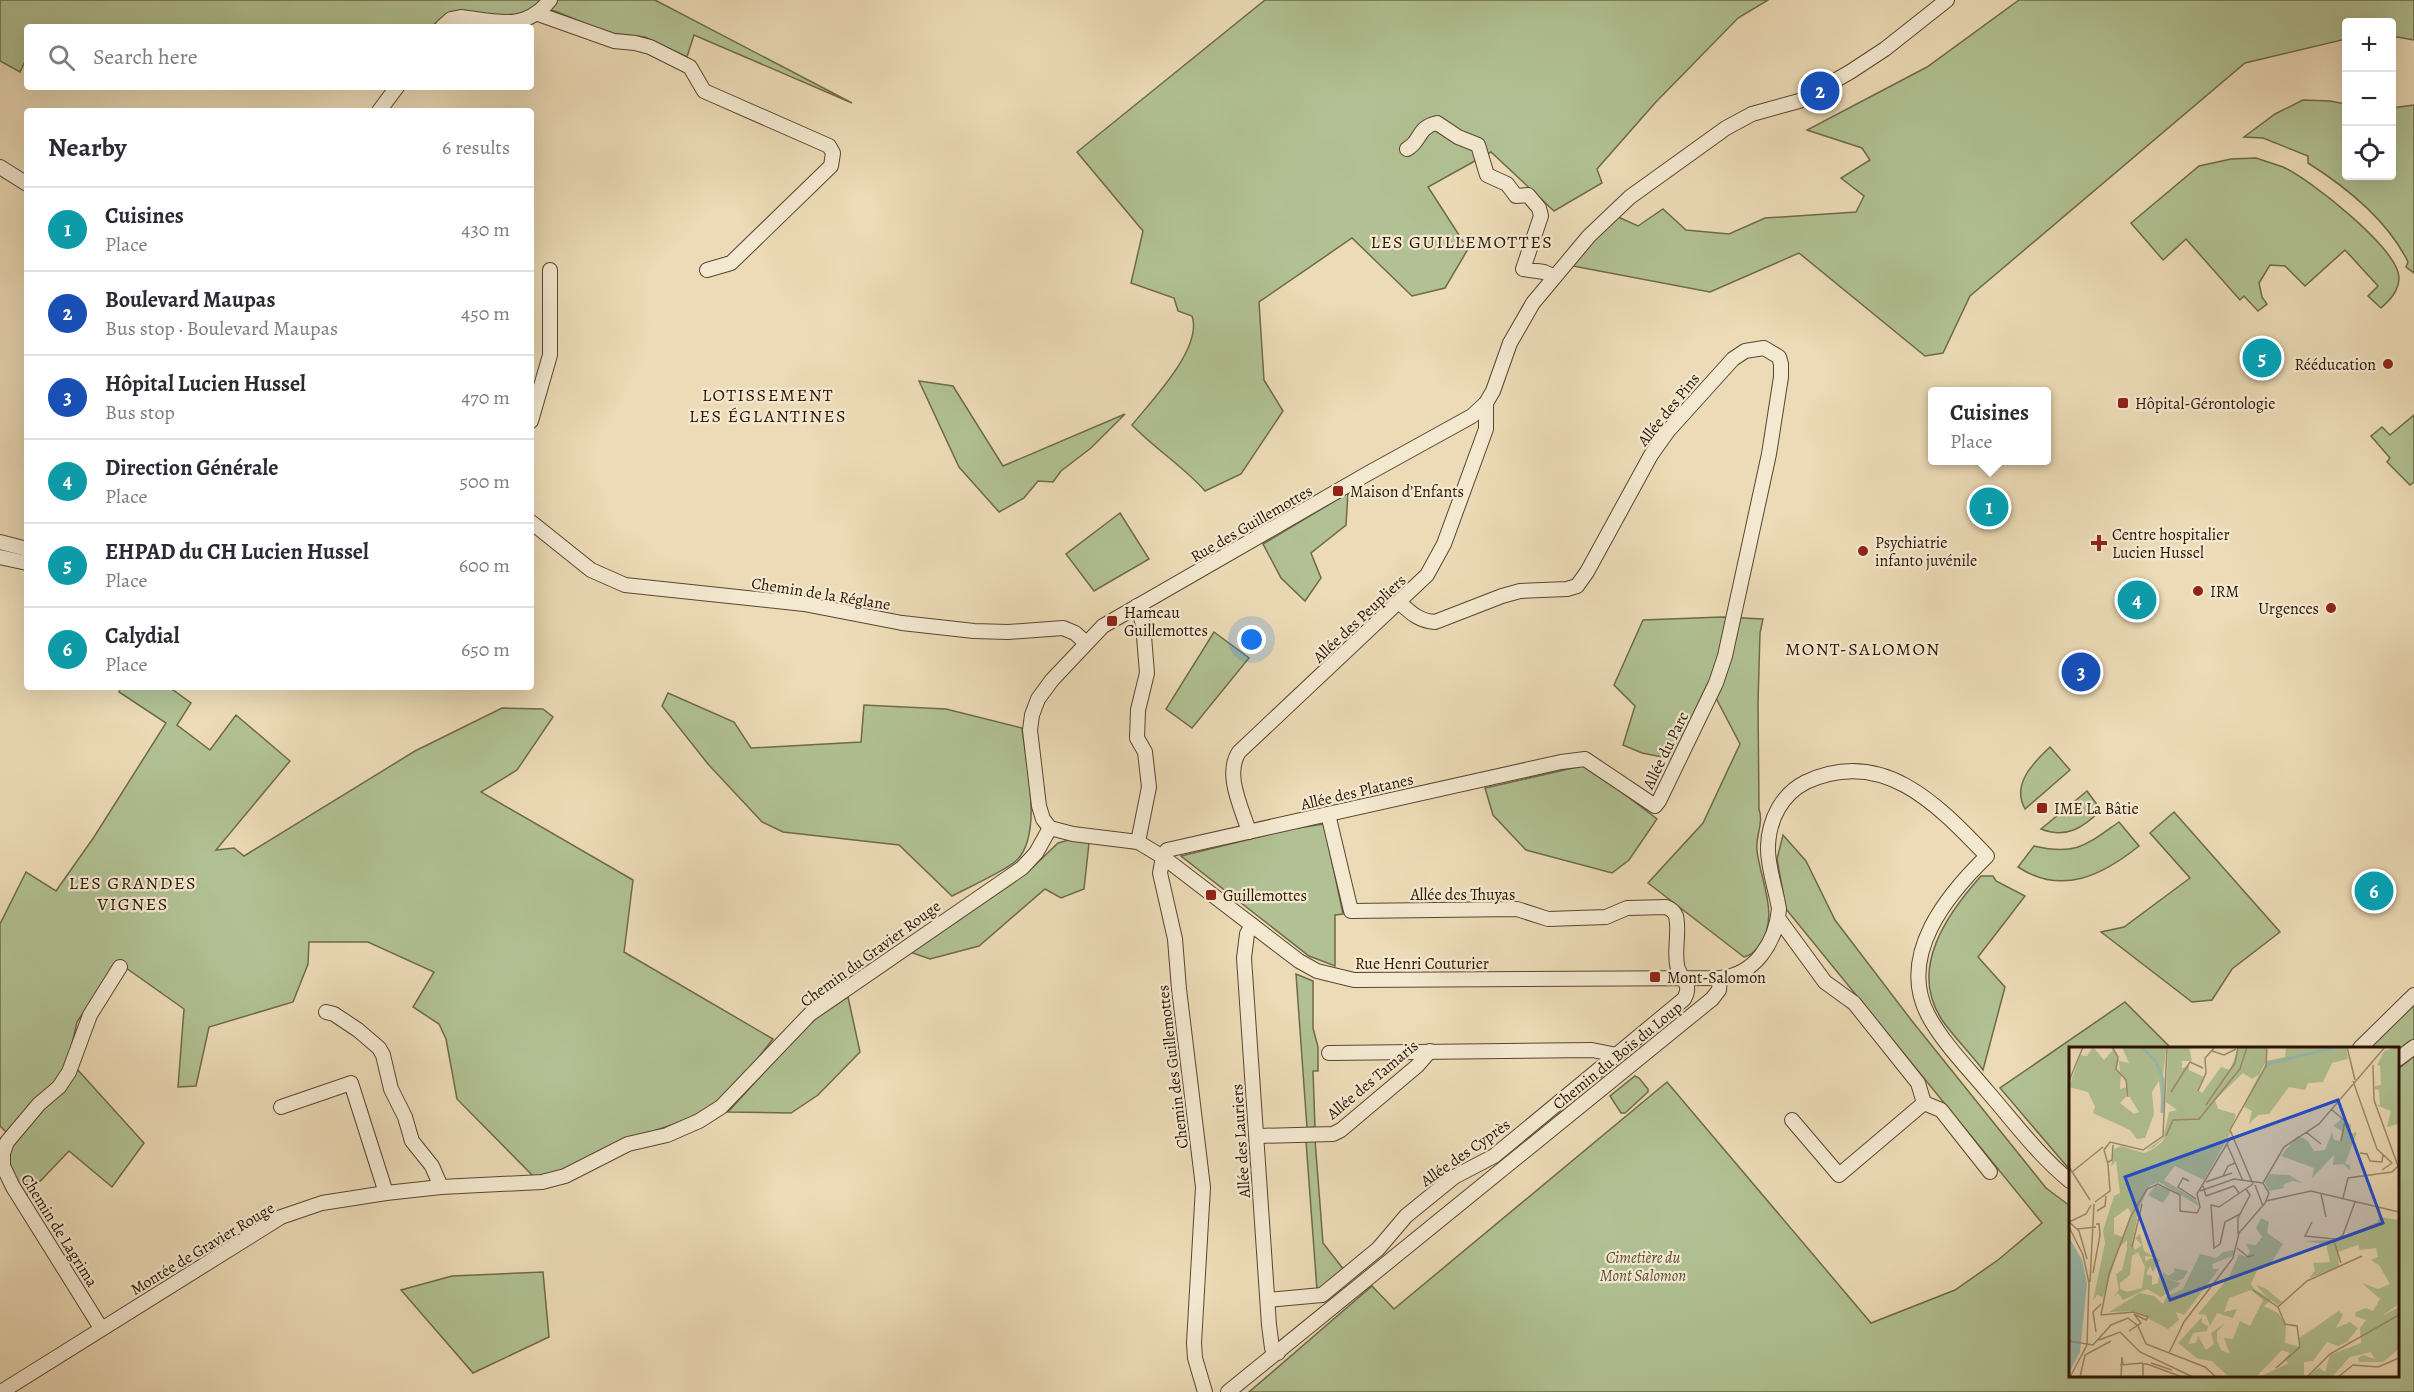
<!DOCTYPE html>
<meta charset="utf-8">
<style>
body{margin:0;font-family:Alegreya,serif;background:#f7f7f7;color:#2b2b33}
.controls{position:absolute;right:18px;top:18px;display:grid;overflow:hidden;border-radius:6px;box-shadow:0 6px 24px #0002}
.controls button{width:54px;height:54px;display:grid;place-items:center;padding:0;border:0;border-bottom:2px solid #e1e1e2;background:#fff;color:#2b2b33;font:30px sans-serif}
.you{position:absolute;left:1252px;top:640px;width:21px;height:21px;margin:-15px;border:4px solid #fff;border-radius:50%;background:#1a73e8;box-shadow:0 0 0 9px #1a73e833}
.badge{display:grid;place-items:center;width:39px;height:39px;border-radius:50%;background:#0f766e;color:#fff;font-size:20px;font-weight:700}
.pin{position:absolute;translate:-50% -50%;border:3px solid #fff;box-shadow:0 2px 6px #0006}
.popup{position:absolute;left:1928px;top:387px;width:123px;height:78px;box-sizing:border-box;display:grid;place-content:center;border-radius:6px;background:#fff;filter:drop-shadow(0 2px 4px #0005);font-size:20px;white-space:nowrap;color:#7c7c81}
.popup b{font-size:22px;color:#2b2b33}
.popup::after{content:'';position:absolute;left:50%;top:100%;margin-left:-12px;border:12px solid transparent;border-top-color:#fff}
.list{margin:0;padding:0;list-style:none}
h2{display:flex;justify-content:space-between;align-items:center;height:78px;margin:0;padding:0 24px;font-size:26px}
h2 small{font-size:20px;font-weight:400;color:#7c7c81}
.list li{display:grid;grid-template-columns:39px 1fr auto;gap:18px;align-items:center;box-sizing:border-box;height:84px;padding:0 24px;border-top:2px solid #e1e1e2}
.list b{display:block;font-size:22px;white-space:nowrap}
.list p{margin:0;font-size:20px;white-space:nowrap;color:#7c7c81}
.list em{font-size:20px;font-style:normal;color:#7c7c81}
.icon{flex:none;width:33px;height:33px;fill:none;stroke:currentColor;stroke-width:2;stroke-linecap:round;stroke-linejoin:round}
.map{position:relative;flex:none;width:2414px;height:1392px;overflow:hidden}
.search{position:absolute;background:#fff;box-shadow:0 6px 24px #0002;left:24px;top:24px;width:510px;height:66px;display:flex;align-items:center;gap:15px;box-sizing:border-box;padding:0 21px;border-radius:6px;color:#7c7c81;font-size:22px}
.panel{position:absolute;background:#fff;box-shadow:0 6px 24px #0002;left:24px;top:108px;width:510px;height:582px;border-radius:6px}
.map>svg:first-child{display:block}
</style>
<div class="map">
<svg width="2414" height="1392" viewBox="0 0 2414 1392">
<rect width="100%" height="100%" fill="#ecdbb6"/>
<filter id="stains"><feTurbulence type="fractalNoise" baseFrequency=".00333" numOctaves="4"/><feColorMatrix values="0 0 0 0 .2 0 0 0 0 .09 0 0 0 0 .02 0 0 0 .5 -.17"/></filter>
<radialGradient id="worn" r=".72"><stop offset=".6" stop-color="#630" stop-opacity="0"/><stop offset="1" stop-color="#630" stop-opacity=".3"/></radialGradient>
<g fill="#b1c193" stroke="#6e6a4a" stroke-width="1.5">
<path d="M0,0H655L852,103L694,35L687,57L645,37L608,33L555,11L531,8L520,18L448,13L431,27H123L119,25L27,27V57L20,72L0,61Z"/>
<path d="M1265,0H1768L1738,18L1655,103L1597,169L1602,183L1554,211L1491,152L1428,187L1468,249L1445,288L1412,296L1352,238L1259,302L1264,380L1283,411L1241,474L1205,491C1183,466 1155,449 1132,425C1152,400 1203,348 1192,316L1178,311L1174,298L1131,283L1143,231L1077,152Z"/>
<path d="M2019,0H2414V40L2392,36V22H2346V39L2245,63L1970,296L1943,353L1925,356L1799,253L1710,292L1573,266L1593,241L1618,217L1638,226L1663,209L1686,230L1729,234L1765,218L1856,212L1864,196L1841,178L1870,160L1862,148L1807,130L1927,67Z"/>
<path d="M2303,100L2330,101L2346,104V176H2392V108L2414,105V273L2406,267L2408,262C2388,221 2346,187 2308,163V156L2263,138L2244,137L2275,114Z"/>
<path d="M2256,158C2265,161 2274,164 2283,167C2310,179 2397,248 2399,277C2399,291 2390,300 2381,308L2368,296L2378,286L2345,250L2305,286L2285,266L2270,265L2259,283L2262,297L2267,304L2258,311L2244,296L2240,300L2186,239L2163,260L2131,223L2199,166L2231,159Z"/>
<path d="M919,381L953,386L1003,466L1125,414L1091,448L1061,471L1053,482L1038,481L1024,498L999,512L959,467Z"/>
<path d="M2414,415V482L2410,485L2387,462L2390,458L2371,436L2382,427L2390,435Z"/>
<path d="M1348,493L1346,525L1311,553L1321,578L1305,601L1281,578L1263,544Z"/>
<path d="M1120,513L1149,559L1094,591L1066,554Z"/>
<path d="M1722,617L1763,619L1760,633L1758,703L1759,809C1764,823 1755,837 1757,851C1761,883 1781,918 1758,947C1753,953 1751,955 1744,957L1648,883L1703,823L1740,744L1708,683L1672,759L1642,753L1623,745L1635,706L1614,685L1643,620Z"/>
<path d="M1214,632L1249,658L1192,728L1166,709Z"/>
<path d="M121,687H169L191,703L177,725L210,750L236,715L290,761L216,850L234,848L244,856L415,751L502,708L543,709L553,717L517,770L481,792L633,880L624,952L773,1039C756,1060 740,1084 718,1101C696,1118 669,1125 643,1135C608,1149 573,1166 538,1181L457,1099L446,1039L439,1024L413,1007L434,972L368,942H309L308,964L293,1002L209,1027L196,1086L178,1087L184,1009L126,968L113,967L77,1022L70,1053L57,1082L7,1133L0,1126V924L26,872L56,891L94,837L166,723L119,692Z"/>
<path d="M668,693L734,722L751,748L861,742L864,705L946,709L1022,728C1026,762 1043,834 1017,860C1007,870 967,888 952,896L899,845L783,832L762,822L708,764L662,706Z"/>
<path d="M2050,747L2070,770L2025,809C2011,784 2034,762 2050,747Z"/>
<path d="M1586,765L1657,819L1629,860L1612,873L1526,850L1493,815L1485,788Z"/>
<path d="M2087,791L2101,810C2083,828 2066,839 2041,829Z"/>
<path d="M2174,812L2280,932L2232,969L2212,1000L2192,1002L2101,932L2124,927L2190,878L2150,833Z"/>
<path d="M2119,822L2139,846C2103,875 2062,896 2018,867L2034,846C2076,856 2086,845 2119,822Z"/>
<path d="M1324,824L1343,914L1335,915V966L1309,956L1181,856L1291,829Z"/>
<path d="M1783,835L1806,861L1835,920L1912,1021L2046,1188L2070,1206V1376H2398V1069L2414,1056V1392H1249L1372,1286L1394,1309L1667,1082L1871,1323L1955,1290L1998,1260L2042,1223L1786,909L1777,859Z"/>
<path d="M1069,840L1089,843L1084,889L1061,898L1045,889L979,946L930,959L910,952L1033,867L1058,843Z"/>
<path d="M1981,876H1993L1996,881L2025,896L1978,957L2005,987L1983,1070C1970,1053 1954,1037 1942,1020C1908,969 1947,914 1981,876Z"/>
<path d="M1296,974L1313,981V1028L1318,1047V1071H1313L1315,1127L1307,1128Z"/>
<path d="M848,997L860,1052L818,1095L791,1113L728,1112L799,1034L818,1017Z"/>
<path d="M2414,999V1042L2398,1055V1048H2367Z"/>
<path d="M2125,1002L2171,1048H2070V1170L2000,1088Z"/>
<path d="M76,1068L144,1143L112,1187L69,1151L26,1196L8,1168V1148Z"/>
<path d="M1635,1076L1639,1078L1648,1089V1092L1625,1113H1621L1610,1096Z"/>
<path d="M1315,1140L1323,1243L1344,1270L1320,1290H1317L1306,1141Z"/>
<path d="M543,1272L549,1337L473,1373L401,1290L452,1276Z"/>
</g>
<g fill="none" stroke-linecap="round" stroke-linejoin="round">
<g stroke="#5a452f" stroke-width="16">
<g id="street">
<path d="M1947,0L1885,49L1850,72L1799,101L1752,114L1726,128L1630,197L1589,236L1533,303L1510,343L1493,391L1486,403L1472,416L1367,474L1103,626L1052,680L1038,699L1032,715L1030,730L1039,806L1043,819L1050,828L1073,834L1138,842L1163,857L1299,961L1317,971L1354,980L1720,978C1755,975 1776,942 1779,909C1776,889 1767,866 1768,846C1769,819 1782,794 1806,782C1883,746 1938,805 1987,856C1947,895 1897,955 1928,1015C1943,1043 1967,1067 1987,1091C2014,1122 2038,1155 2070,1181"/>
<path d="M538,14L614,41L635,43L650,47L690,67L704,91L829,146L833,153L831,166L731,263L707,270"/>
<path d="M442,27L451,19L461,17C496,21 525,32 550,0"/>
<path d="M379,111L397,87"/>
<path d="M1407,149C1421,142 1417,127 1437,123L1458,137L1478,145L1487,175L1507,184L1516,196L1528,195L1539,208L1541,216L1523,269L1544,272L1553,276"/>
<path d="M0,167L27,184"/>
<path d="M531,421L550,355V270"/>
<path d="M531,522L591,570L625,585L804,604L902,623L974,631L1008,632L1063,628L1075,633L1086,643"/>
<path d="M0,542L27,549"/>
<path d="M0,557L27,563"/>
<path d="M1137,606L1143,624L1147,673L1138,710L1137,738L1145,752L1149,787L1138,842"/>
<path d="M1249,832C1242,808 1224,775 1239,752L1427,575L1444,544L1486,429V403"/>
<path d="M1778,918L1825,982L1854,1003L1918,1083L1924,1103L1839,1175L1792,1120"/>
<path d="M1252,925L1247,934L1244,958L1269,1325L1272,1348L1278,1353"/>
<path d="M326,1012L334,1014L358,1030L379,1048L383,1055L391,1089L405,1117L412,1141L432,1166L441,1187"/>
<path d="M2360,1048L2414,995"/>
<path d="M1329,1053L1592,1050L1617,1055"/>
<path d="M2398,1059L2414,1047"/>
<path d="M1924,1103L1941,1110L1990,1172"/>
<path d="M281,1107L351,1083L386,1193"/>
<path d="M1257,1136L1333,1134L1341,1130L1417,1066L1430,1051"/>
<path d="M1268,1300L1322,1295L1378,1249L1406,1216L1454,1177L1494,1156L1684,999C1692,985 1683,981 1678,969C1673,953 1680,933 1676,916C1674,911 1671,909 1666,907L1627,908L1606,917L1548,919L1517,909L1351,911L1328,814"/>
<path d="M101,1328L13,1187L3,1166V1153L7,1142L39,1104L59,1087L69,1072L90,1015L120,967"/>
<path d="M1,1392L281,1217L322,1203L386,1193L441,1187L542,1182L565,1176L628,1144L667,1135L699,1121L721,1107L810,1014L1022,868L1036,853L1050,828"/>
<path d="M1205,1392L1195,1358L1194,1343L1203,1187L1179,989L1175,939L1160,873L1163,857L1167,850L1561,762L1585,759L1655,806L1659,801L1716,683L1725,656L1769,454L1781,377V364L1779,357L1764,348L1745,351L1733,359L1668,431L1651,455L1587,572L1577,586L1567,589L1520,591L1502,596L1435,622C1419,621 1411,613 1400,603"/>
<path d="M1228,1392L1712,999L1719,990L1720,978"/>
</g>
</g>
<use href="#street" stroke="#f3e8d0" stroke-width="14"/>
</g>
<g fill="#8f2418" stroke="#f3e8d0" stroke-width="2">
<circle cx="2388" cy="364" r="6"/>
<rect x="2117" y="397" width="12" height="12" rx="3"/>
<rect x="1332" y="485" width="12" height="12" rx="3"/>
<path d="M2096 534h6v6h6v6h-6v6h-6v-6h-6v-6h6z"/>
<circle cx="1863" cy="551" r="6"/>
<circle cx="2198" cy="591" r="6"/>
<circle cx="2331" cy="608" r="6"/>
<rect x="1106" y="615" width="12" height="12" rx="3"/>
<rect x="2036" y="802" width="12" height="12" rx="3"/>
<rect x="1205" y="889" width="12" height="12" rx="3"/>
<rect x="1649" y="971" width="12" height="12" rx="3"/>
</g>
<g text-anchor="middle" stroke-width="4.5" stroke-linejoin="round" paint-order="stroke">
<g font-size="16" fill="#2a1302" stroke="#f3e8d0" text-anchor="start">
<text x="2376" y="370" text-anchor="end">Rééducation</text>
<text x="2135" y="409">Hôpital-Gérontologie</text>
<text x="1350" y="497">Maison d’Enfants</text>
<text x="2112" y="540">Centre hospitalier<tspan x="2112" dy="18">Lucien Hussel</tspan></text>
<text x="1875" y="548">Psychiatrie<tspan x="1875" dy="18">infanto juvénile</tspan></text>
<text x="2210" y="597">IRM</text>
<text x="2319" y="614" text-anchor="end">Urgences</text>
<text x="1124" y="618">Hameau<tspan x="1124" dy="18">Guillemottes</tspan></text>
<text x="2054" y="814">IME La Bâtie</text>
<text x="1223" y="901">Guillemottes</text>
<text x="1667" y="983">Mont-Salomon</text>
</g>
<g font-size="16" fill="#2a1302" stroke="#f3e8d0">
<text transform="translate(1668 409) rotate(-51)" y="6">Allée des Pins</text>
<text transform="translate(1251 523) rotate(-30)" y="6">Rue des Guillemottes</text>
<text transform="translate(821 593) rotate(9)" y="6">Chemin de la Réglane</text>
<text transform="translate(1359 618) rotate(-43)" y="6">Allée des Peupliers</text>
<text transform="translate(1665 750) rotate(-64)" y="6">Allée du Parc</text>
<text transform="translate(1357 791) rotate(-13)" y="6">Allée des Platanes</text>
<text x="1463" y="900">Allée des Thuyas</text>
<text transform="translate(870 953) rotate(-36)" y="6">Chemin du Gravier Rouge</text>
<text x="1422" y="969">Rue Henri Couturier</text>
<text transform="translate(1617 1055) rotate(-39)" y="6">Chemin du Bois du Loup</text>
<text transform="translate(1172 1067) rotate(-97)" y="6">Chemin des Guillemottes</text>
<text transform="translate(1372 1079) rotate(-40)" y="6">Allée des Tamaris</text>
<text transform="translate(1240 1141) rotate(-94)" y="6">Allée des Lauriers</text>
<text transform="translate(1465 1152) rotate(-35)" y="6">Allée des Cyprès</text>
<text transform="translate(60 1230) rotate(58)" y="6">Chemin de Lagrima</text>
<text transform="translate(202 1248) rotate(-31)" y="6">Montée de Gravier Rouge</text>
</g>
<g font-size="16" font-style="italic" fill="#595035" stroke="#f3e8d0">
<text x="1643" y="1263">Cimetière du<tspan x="1643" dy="18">Mont Salomon</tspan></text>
</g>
<g font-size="18" letter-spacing="1.5" fill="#2a1302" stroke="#f3e8d0">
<text x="1462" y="248">LES GUILLEMOTTES</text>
<text x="768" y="401">LOTISSEMENT<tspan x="768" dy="21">LES ÉGLANTINES</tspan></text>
<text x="1863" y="655">MONT-SALOMON</text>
<text x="133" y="889">LES GRANDES<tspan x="133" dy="21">VIGNES</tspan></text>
</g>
</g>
<g transform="translate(2069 1047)">
<rect width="330" height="330" fill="#ecdbb6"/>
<path d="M24,0L35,13L44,3L50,13L47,23L51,26L50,14L60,16L53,0L97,1L92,50L90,34L83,45L85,67L76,91L68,92L61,83L24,66L26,60L19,45L0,40L11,8L18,9ZM52,26L57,33L60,49L70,65L65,67L51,56L59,48L58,40L51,42ZM99,0H120L123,14H113V21L120,19V23L135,30L129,43L133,46L152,20L161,23L170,0H198L197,16L191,27L183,32L174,26L146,53L149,62L167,67L160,89L135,133L106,119L95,133L127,153L130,159L90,135L80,139L70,162L63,196L66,203L73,198L66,191L71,187L75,204L85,210L76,209V214L86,210L91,213L84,225L81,219L77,227L83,229V238L89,236L90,228L111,236L109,239L92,250L78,242L54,253L49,246L44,250L50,243L47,227L53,223L58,202V193L50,201L62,166L59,161L45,171V187L54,190L34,250L28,248L24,254L36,196L34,184L45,149L51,146L47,114L42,120L45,102L52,99L75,106L84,102L93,95L96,90L84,101L78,103L94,91L100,65L108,63L97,55ZM69,205L76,220L73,241L58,245L51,242V236L61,228L63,209ZM217,0H277L279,12L263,16L254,35L239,36L236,43L220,40L200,67L189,68L180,77L183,64L174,59L197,14L216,10ZM328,0L330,77L318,80L322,64L307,58H311L310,43L306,42V39L312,38L311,19L308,18L315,4ZM273,71L282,78V87L288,85L276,117L281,118V123L274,117L264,118L265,108L243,131L245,121L212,109L228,89L238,93L245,104L256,103L263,85L265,93L271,94L273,84L264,79ZM201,127L220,128L233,136L223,134L214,138L215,141L200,144L196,135ZM87,138L102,144L94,156L79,148ZM310,170L330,173V257L313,269L330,260V302L314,315H290L289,311L294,308L306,312L302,305L281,310L263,330H238L250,321L256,325L261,308L292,296L291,281L297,273L286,269L287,265L297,261L304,264L311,252L293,236L309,242L321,237L310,218L302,213L309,210L307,201L291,203L289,198L269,205L270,220L240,231L246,224L244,216L261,215L257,197L235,194L264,193L309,175ZM192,171L200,175L198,186L214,197L200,219L188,224L182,237L185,242L198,250L187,238L196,241L213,255L209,258L202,253L195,259L209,266L217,278L216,296L232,300L230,291L270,264L274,268L267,281L281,275L289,281L278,295L269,299L258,295L244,314L235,315V330H190L220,316L215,313L221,306L213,303L187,330H160L143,314L129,312L109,296L133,270V276L139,279L138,284L124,286L119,297L127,296L129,289L137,303L145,297L142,286L156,276L148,285V294L152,303L161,307L155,291L164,292L171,274L181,279L194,253L182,243L160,251L155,265L168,262L164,271L148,266L141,279L137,268L129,267L160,230L170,207L177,210L181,205L177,197L187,198L193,190L187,181ZM166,203L164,209L143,217L144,222H150L115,268L107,265L110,273L99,282L66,264L40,265L71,246L85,249L94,257L97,250L114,242L131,207L147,211L154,205ZM105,221L119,224L114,232L107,234L94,229V225L99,229L105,225Z" fill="#b1c193" fill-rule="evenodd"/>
<path d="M0,190L13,213L18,237L11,305L0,326Z" fill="#99bbaf"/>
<path fill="none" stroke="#99bbaf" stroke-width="3" d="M72,0L86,13L94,32L93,66M198,17L268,0"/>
<path fill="none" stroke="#9e8b6e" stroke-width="1.5" d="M43,0L49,10L47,22L57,33L59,50M278,0L286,33M143,4L155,8L167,2M0,34L14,0M284,34L308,102L323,116L313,123M129,44L137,26L136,11L146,0M102,45L121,15L134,21M137,58L166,16L169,0M262,62L276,74L272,94M237,85L252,97M97,89L104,73L130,72L171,22L178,0M158,97L174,134M291,106L298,107L301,114L313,115L314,107M39,115L43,113L44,98M39,117L35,103L41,95L74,103L94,89L98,0M0,120L21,153M3,125L34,100M154,129L159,119L166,116M120,134L114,131L109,140L127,152M137,135L163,126M194,136L215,100L250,77L316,0M184,137L161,83L197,19L198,0M186,138L194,159M134,139L137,149L165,139L170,146M131,144L165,132L194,136M252,147L257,170M274,151L279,131L323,125L329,119L305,53L304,18M197,154L242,144L330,165M26,155L41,144L39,117M28,164L36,159L37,149M171,167L156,175L151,197L145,201L142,158L150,160L184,137M0,175L10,184L18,212M0,175L17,167L22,158M243,175L236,189L266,192M0,180L14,208L20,236L18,298L1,330M8,182L27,180M169,187V171L181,148L177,142M63,200L73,157M168,201L179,210L185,208M272,216L265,194L274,188L286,155M24,226L31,188L30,177H27M21,235L25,157M184,243L209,260M60,284L72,276L65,267L77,273L79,270L65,265L32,268L40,227L62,169L78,142L89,137L111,148V164L128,166L131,160L128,147L162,90M27,285L24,265L32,257M30,293L51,285L71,305L124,330M0,294L24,298L42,278L59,271L69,279L77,297L136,320L147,330M100,306L115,275L164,211L170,186L196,156L200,146L194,136M82,316L103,323M51,318L74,316M207,321L231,300L228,279L216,277L209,260L238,234L293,209M11,330L16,308L42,294M52,330L53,310L54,318M74,330V317H78L113,330M238,330L261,307L330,268M269,330L284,318L309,320L330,311"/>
<path fill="#1d4ed8" fill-opacity="0.15" stroke="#1d4ed8" stroke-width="3" d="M269,53L314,176L101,253L56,130Z"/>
<rect width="330" height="330" fill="none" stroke="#2a1302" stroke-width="3"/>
</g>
<rect width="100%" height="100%" filter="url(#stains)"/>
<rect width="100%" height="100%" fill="url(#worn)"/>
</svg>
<div class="controls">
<button>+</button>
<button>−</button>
<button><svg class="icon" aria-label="locate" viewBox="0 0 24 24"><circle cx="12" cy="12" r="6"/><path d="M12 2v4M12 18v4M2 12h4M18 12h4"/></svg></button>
</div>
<div class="you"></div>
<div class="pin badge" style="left:1989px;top:507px;background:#0f9aa8">1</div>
<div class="popup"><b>Cuisines</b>Place</div>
<div class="pin badge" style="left:1820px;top:91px;background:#1a4fb4">2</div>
<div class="pin badge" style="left:2081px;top:672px;background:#1a4fb4">3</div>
<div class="pin badge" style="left:2137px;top:600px;background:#0f9aa8">4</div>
<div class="pin badge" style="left:2262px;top:358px;background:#0f9aa8">5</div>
<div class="pin badge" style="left:2374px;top:891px;background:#0f9aa8">6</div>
<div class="search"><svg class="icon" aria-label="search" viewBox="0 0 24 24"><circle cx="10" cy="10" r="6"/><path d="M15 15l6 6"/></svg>Search here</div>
<section class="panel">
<h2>Nearby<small>6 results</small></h2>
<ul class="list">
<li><span class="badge" style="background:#0f9aa8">1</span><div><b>Cuisines</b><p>Place</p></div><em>430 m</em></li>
<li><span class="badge" style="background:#1a4fb4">2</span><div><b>Boulevard Maupas</b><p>Bus stop · Boulevard Maupas</p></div><em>450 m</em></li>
<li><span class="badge" style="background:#1a4fb4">3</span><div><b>Hôpital Lucien Hussel</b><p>Bus stop</p></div><em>470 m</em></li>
<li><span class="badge" style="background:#0f9aa8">4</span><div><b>Direction Générale</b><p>Place</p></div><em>500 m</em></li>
<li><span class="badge" style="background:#0f9aa8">5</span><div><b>EHPAD du CH Lucien Hussel</b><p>Place</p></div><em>600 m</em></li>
<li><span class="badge" style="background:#0f9aa8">6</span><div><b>Calydial</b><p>Place</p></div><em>650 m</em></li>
</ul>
</section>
</div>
